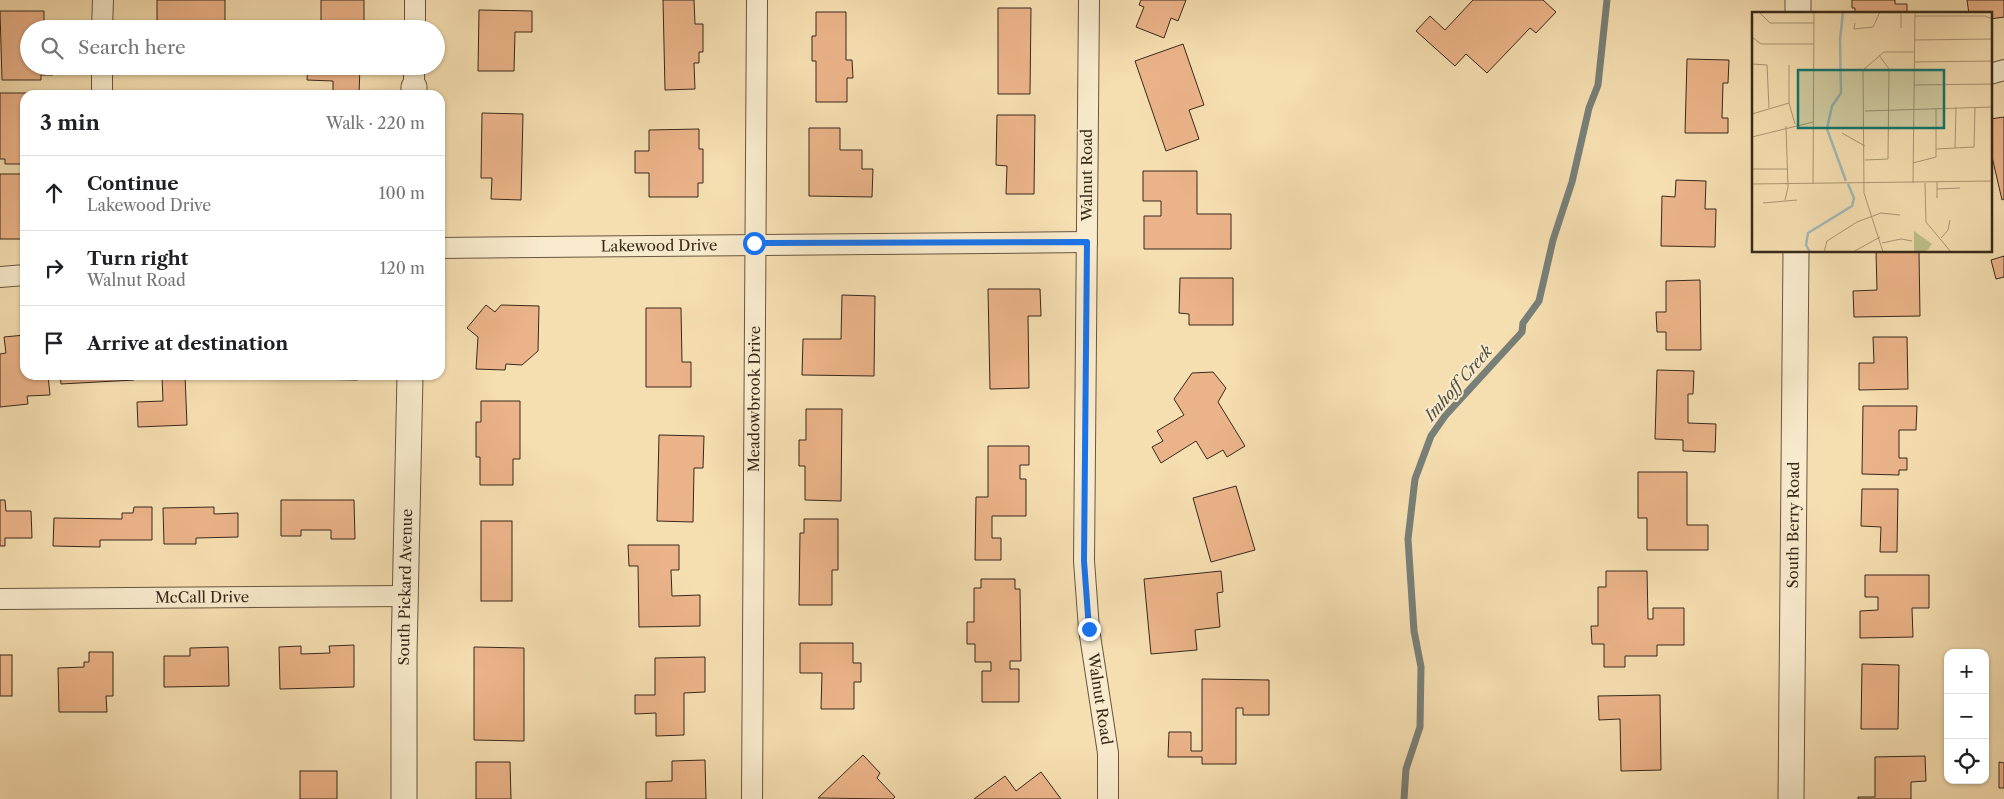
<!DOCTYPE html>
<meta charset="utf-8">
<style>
body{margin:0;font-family:"Libre Caslon Text",serif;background:#f2f2f2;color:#202124}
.controls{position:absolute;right:15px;bottom:15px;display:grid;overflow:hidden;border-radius:10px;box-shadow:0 1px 4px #0004}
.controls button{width:45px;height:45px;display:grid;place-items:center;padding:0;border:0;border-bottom:1px solid #e0e0e0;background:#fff;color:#202124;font:25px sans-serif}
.stop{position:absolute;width:15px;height:15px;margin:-11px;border:4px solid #1a73e8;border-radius:50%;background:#fff}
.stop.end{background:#1a73e8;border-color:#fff;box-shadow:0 1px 5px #0008}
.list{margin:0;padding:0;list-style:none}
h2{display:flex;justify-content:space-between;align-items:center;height:65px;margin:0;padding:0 20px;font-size:21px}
h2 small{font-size:16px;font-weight:400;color:#757577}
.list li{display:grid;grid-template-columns:32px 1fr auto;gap:15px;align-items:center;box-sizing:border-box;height:75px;padding:0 20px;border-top:1px solid #e0e0e0}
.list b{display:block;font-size:19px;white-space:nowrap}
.list p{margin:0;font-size:16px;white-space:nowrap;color:#757577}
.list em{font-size:16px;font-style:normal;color:#757577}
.icon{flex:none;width:28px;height:28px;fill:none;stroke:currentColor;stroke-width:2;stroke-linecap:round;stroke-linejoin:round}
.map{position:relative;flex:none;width:2004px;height:799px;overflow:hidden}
.search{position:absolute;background:#fff;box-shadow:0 1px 4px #0004;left:20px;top:20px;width:425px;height:55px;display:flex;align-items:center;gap:12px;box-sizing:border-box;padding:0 18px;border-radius:28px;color:#757577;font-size:19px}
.panel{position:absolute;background:#fff;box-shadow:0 1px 4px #0004;left:20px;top:90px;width:425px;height:290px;border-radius:15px}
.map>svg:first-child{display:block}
</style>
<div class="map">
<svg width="2004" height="799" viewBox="0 0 2004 799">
<rect width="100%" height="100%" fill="#f5deb0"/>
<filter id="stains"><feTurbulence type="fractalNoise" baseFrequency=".004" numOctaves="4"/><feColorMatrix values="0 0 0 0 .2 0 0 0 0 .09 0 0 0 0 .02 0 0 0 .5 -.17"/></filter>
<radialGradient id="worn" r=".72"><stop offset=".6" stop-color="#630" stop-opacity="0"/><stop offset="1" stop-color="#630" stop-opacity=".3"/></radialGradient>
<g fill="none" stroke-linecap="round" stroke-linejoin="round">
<path stroke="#787f78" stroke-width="7" d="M1404,799L1406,769L1420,727L1421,667L1414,631L1408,539L1415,479L1431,436L1445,416L1522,332L1523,323L1539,301L1553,240L1572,182L1589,108L1598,85L1607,0"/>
</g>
<g fill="#ebb389" stroke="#39291a">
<path d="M157,0H225V29H177V24H157Z"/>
<rect x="321" y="0" width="43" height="22"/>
<path d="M663,0H694L695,24H703V52H699V63H694L695,89L665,90Z"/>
<path d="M1141,0H1186L1178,21L1171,18L1164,38L1136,27L1144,7L1139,5Z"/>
<path d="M1473,0H1543L1556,12L1536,33L1530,28L1487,73L1466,54L1455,66L1416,31L1430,16L1445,30Z"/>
<path d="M1852,0H1895V4H1907V14H1855V8H1852Z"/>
<path d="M1967,0H2004V17L1990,19V14H1969Z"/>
<path d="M998,8H1031L1030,94H998Z"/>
<path d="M479,10L532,11V32H515L514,71H478Z"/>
<path d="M0,11H44V29H29V66H52L53,75H41V80H2Z"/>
<path d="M816,12H846V60H852L853,78H847V102H816V61H812V36H816Z"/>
<path d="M1183,44L1204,105L1189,110L1199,139L1166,151L1135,61Z"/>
<path d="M1687,59L1729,60L1728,83H1723L1722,118H1728V133H1685Z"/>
<path d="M308,66H360L359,95H333V81L307,80Z"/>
<path d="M0,93H36L25,95V164H5V159H0Z"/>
<path d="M482,113L523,114L521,200L491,199L492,178H481Z"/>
<path d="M997,115H1035L1034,194H1006L1007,166L996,165Z"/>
<path d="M2004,117V199L2002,200L1990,148V119Z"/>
<path d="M809,128H840V150H862V169H873L872,197L809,196Z"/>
<path d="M699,129V149H703V183H698V197H649V173H635V151H649V130Z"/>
<path d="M1143,171H1197V214H1231V249H1144V216H1161V201H1143Z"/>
<rect x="0" y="174" width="25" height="65"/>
<path d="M1676,180L1706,181L1705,209H1716L1715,247L1661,246L1662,196L1675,197Z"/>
<path d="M1876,251H1919L1920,316L1854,317L1853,291L1877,290Z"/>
<path d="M2004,256V277L1996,279L1991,260Z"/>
<path d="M1180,278H1233V325H1189V314L1179,313Z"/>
<path d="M1700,280L1701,350H1666V332H1657L1656,312H1666V281Z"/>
<path d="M988,289H1040L1041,316H1028L1029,388L990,389Z"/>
<path d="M842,295L875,296L874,376L802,375L803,339H841Z"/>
<path d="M486,305L495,312L501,305L539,306L538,351L522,365L506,364L505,370L476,369L478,337L467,328Z"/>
<path d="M646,308H681L682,362H691V387H646Z"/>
<path d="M25,335V375H48L50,395L27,396L28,404L0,407V354L6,353L4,337Z"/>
<path d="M1873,337H1907L1908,389L1859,390V363H1874Z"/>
<path d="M1657,370L1694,371L1693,394H1688V423L1716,424L1715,452L1683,451V440L1655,439Z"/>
<path d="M1213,372L1226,388L1218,402L1245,446L1227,457L1223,450L1207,459L1196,441L1161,463L1152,447L1163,441L1157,431L1184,415L1174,399L1192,373Z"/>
<path d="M60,375H134V380L61,384Z"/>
<path d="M185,375L187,425L138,427L137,402L163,401L162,376Z"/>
<path d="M305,375H357V380L305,379Z"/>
<path d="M481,401H520V459H513V485H480V457H476V422H481Z"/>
<path d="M1863,406H1917L1916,430H1899V458H1907V470H1899V475L1862,474Z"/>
<path d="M806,409H842L841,501L805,500V466H799V440H806Z"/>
<path d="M659,435L704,436L703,468H694L693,522L657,521Z"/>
<path d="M988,446H1029V465H1020V479H1026V516H992V538H1001V560H975L976,497H988Z"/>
<path d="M1638,472H1687V525H1708V550H1647V518H1638Z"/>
<path d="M1236,486L1255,550L1211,562L1193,498Z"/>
<path d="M1862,489H1898L1897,552H1880L1881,527L1861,526Z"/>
<path d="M0,500H5L6,511H31L32,538H5V546H0Z"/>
<path d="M281,500H354L355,539H331V530H301V536H281Z"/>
<path d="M134,507H152V540H100V547L53,546L54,518L122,519V513H133Z"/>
<path d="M214,507V514L238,513V537L196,538V544H164L163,508Z"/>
<path d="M804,519H838V570H832V605H799L800,533H804Z"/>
<rect x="481" y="521" width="31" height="80"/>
<path d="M628,545H679V570H671L672,596L700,595V626L639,627L638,566H629Z"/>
<path d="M1221,571L1223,592L1217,593L1220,627L1195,630L1197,650L1151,654L1144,579Z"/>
<path d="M1606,571H1647L1648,619H1653V608H1684V645H1657V656H1625V667H1604V644H1592L1591,626H1598V587H1606Z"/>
<path d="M1865,575H1929V608H1912L1913,637L1860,638V611L1878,610V597H1865Z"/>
<path d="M981,579H1015V589H1020L1021,661H1010V669H1019V702H982V671H991V662H975V644H967V622H974V588H981Z"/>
<path d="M800,643H853V663H861V682H854V709H821L822,673H800Z"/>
<path d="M354,645V687L280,689L279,647L301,646V654L330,653L329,646Z"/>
<path d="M228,647L229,686L164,687V656H190V648Z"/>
<path d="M474,647L524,648V741L474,740Z"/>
<path d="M89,652H113V696H106L107,712H59L58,668L84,667V662H89Z"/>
<rect x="0" y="655" width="12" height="41"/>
<path d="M705,657V692L684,693V735L656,736V713L635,714V695H655V658Z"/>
<path d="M1862,664L1899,665L1898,729H1861Z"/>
<path d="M1202,679L1269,680V715H1243V708H1236V764H1202V757H1168L1169,732H1191V751H1202Z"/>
<path d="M1660,695L1661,770L1621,771L1620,719L1599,720L1598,696Z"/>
<path d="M863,755L880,773L877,778L895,797L893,799L818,798Z"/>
<path d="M1925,756L1926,781L1911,782V799H1858V797H1875V757Z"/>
<path d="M705,760L706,799H646V782L672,781V761Z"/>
<path d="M476,762H510L511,799H476Z"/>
<path d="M1999,762L2004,763V788H1999Z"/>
<rect x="300" y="771" width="37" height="28"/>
<path d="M1041,772L1061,799H974L1005,776L1016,791Z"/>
</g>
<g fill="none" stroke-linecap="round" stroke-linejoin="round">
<g stroke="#685640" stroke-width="22">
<g id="minor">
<path id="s1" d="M1089,0L1084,561L1089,629L1108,753V799"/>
<path d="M102,29L103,0"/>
<path d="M415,29V0"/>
<path d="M1990,74L2004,70"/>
<path d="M414,87V66"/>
<path d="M102,95V66"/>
<path id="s2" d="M440,248L1087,242"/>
<path d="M0,277L25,275"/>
<path id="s3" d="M0,599L406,596"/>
<path id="s4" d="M752,799L757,0"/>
</g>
</g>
<g stroke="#685640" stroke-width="27">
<g id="tertiary">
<path d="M1798,14V0"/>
<path d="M414,95V87"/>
<path id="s5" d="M404,799V655L410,375"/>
<path id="s6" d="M1791,799L1796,251"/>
</g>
</g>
<use href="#minor" stroke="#f8eacc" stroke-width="20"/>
<use href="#tertiary" stroke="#f8eacc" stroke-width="25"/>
</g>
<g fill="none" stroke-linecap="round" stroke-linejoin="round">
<path stroke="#1a73e8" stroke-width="6" d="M754,243L1087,242L1084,561L1089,629"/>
</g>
<g text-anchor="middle" stroke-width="4" stroke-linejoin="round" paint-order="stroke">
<g font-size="15" fill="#39291a" stroke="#f8eacc">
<text transform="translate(1087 175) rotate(-90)" y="5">Walnut Road</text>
<text dy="5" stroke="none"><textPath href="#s2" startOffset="219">Lakewood Drive</textPath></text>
<text dy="5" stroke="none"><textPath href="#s4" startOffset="400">Meadowbrook Drive</textPath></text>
<text dy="5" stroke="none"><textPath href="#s6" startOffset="274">South Berry Road</textPath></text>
<text dy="5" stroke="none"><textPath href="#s5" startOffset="212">South Pickard Avenue</textPath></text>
<text dy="5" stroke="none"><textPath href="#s3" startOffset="202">McCall Drive</textPath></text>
<text dy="5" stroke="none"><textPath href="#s1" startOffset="700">Walnut Road</textPath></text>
</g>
<g font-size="16" font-style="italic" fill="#534d41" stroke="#f8eacc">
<text transform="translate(1458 383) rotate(-49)" y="6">Imhoff Creek</text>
</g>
</g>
<g transform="translate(1752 12)">
<rect width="240" height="240" fill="#f5deb0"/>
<path d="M162,219L180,232L174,240H162Z" fill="#bec18a"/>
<path fill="none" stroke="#a2b9b7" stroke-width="2.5" d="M91,0L88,28L89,81L80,94L75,117L94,169M58,240L54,233L56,221L100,194L102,186L96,172"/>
<path fill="none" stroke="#aa9674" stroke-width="1" d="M7,0L18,11H62M149,0V16M163,4H233L240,7M103,11L102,17L121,15L128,0M0,25L9,32H62M163,28L240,27M162,50L240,49M0,52L15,53L17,96M37,53V91L43,112M162,73L240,72M113,99L240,95M0,102L37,91M90,121L113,134M0,125L61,110M203,136L204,95M184,137L222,135L223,95M113,148L136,147L137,57L127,43M161,151L184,145V97M0,157H36M185,170V186M161,171L163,0M173,171L174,210L199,240M0,172L240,169M61,172L62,0M185,177L208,176M33,188L36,175L34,114M11,191L45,188M189,226L196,218L198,208M130,231L149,227L160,229M72,240L75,229L105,210L129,201L148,203M101,240L128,225M131,240L112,181L111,58L132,40H163"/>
<path fill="#0f766e" fill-opacity="0.15" stroke="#0f766e" stroke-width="2.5" d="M46,58H192V116H46Z"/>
<rect width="240" height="240" fill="none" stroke="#39291a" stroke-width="2.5"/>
</g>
<rect width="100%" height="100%" filter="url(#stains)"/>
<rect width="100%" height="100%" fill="url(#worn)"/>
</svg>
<div class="controls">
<button>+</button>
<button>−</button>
<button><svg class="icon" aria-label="locate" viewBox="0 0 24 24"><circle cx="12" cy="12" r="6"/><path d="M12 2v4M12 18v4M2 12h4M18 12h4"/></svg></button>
</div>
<div class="stop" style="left:754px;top:243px"></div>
<div class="stop end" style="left:1089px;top:629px"></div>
<div class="search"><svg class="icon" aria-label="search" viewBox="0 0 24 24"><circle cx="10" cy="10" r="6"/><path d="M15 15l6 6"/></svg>Search here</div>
<section class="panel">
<h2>3 min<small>Walk · 220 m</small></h2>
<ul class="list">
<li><svg class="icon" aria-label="ahead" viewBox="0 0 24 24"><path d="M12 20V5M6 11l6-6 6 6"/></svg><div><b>Continue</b><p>Lakewood Drive</p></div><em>100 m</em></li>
<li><svg class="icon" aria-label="right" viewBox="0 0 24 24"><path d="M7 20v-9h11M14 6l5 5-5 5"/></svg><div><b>Turn right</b><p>Walnut Road</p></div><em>120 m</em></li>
<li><svg class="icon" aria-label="arrive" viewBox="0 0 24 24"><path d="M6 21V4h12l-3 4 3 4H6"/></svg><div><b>Arrive at destination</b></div></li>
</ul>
</section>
</div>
